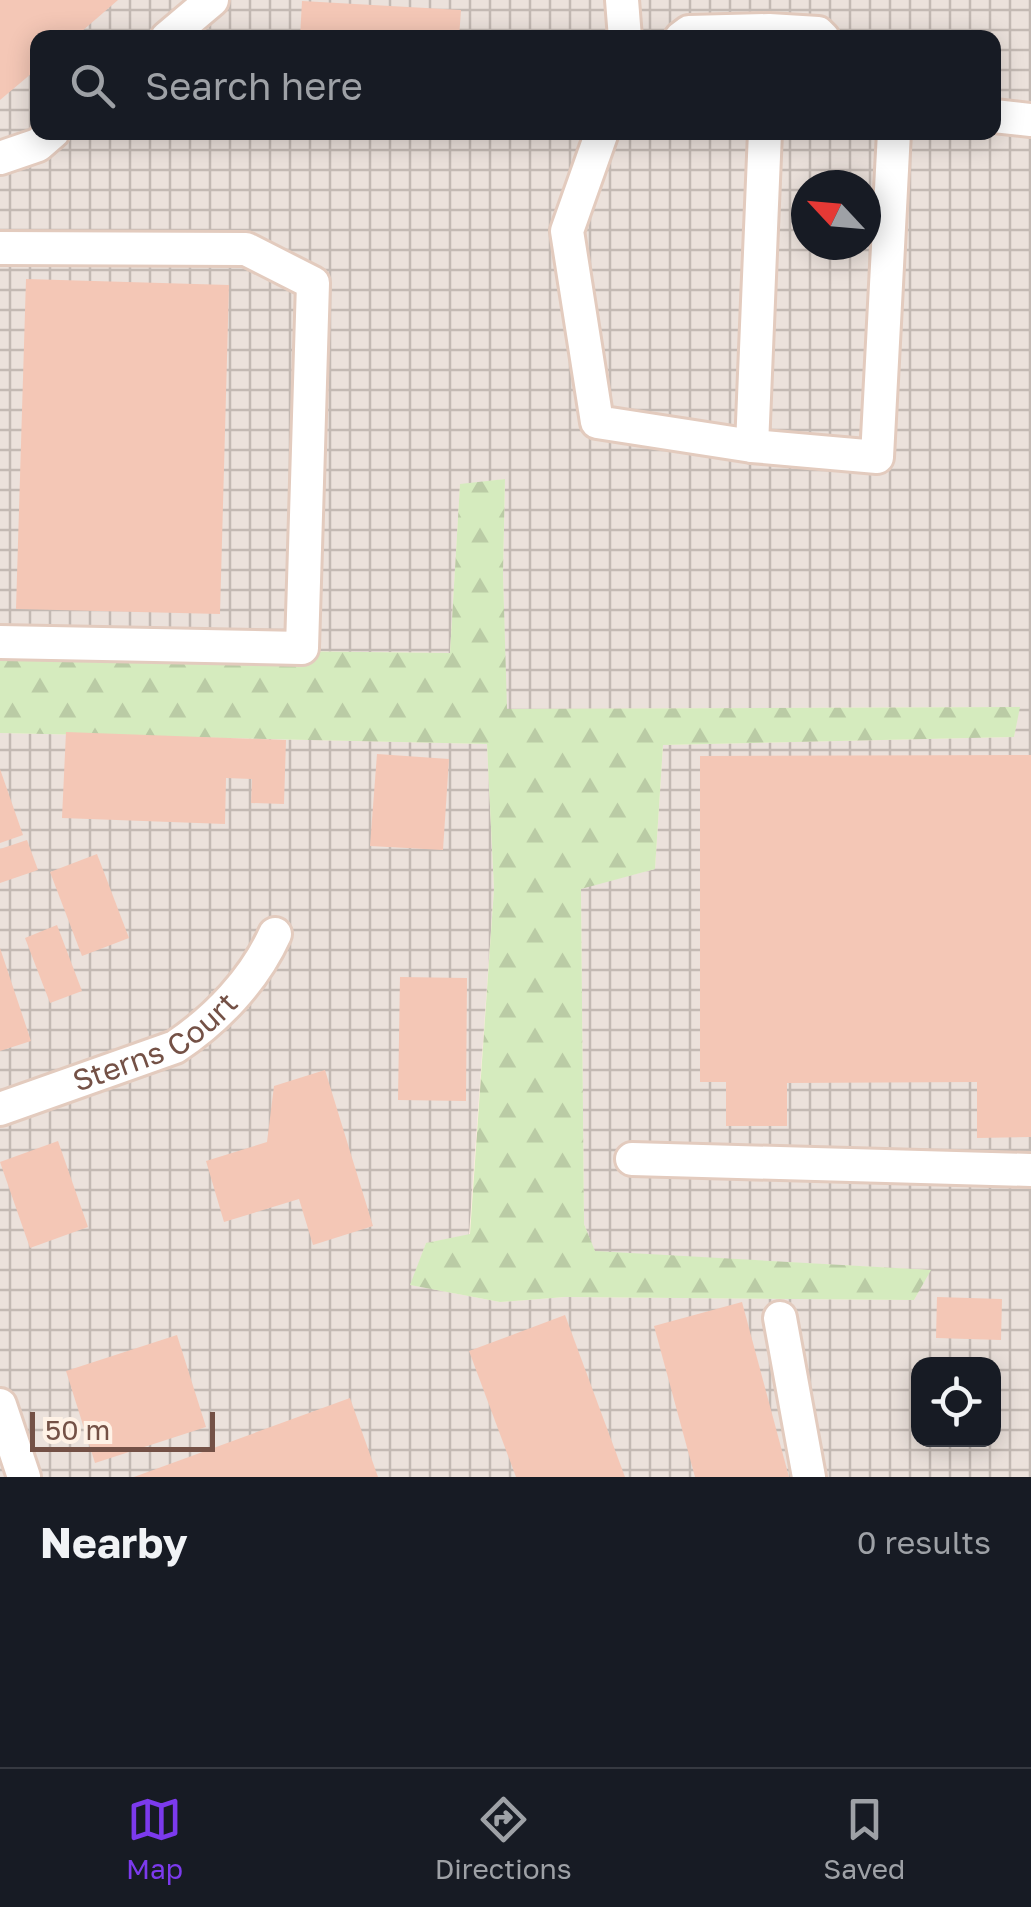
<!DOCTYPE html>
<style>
body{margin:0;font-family:"Golos Text",sans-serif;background:#20242c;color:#f1f3f6}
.controls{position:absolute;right:30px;bottom:30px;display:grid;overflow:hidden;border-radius:20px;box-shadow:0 5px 25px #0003}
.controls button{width:90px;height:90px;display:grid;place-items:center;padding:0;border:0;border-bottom:2px solid #363941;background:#171b24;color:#f1f3f6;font:50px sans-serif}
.compass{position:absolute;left:791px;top:170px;width:90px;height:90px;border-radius:50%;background:#171b24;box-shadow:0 5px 25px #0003;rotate:296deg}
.scale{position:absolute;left:30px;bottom:25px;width:185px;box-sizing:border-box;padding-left:10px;border:5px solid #745146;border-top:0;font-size:28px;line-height:35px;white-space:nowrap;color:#745146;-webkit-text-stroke:8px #fff2e6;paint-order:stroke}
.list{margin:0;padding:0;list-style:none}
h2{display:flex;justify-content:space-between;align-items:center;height:130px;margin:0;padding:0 40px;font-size:42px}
h2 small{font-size:32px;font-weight:400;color:#9ea1a6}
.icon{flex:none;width:55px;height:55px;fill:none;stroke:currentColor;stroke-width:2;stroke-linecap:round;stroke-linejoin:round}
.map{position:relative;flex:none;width:1031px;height:1477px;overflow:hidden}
.search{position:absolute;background:#171b24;box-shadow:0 5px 25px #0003;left:30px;right:30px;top:30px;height:110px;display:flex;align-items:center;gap:25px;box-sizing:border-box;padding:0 35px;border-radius:20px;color:#9ea1a6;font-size:38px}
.sheet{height:290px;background:#171b24}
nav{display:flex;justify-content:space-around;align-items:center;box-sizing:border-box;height:140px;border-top:2px solid #363941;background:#171b24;font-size:28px;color:#9ea1a6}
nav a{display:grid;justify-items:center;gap:5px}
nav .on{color:#7c3aed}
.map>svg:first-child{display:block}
</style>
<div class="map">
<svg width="1031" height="1477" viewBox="0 0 1031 1477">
<defs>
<pattern id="industrial-grid" width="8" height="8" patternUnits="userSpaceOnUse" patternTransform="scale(2.5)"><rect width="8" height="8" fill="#ebe1db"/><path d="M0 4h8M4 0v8" fill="none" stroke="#c3b9b3"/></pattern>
<pattern id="forest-firs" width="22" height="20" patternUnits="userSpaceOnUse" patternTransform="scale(2.5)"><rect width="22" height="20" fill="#d5ebbe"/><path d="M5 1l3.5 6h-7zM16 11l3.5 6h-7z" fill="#bacba5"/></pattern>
</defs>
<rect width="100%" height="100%" fill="#fdeedf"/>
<path fill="url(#industrial-grid)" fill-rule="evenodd" d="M0,0H1031V1477H0V733L487,744L494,889L469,1235L426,1243L411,1285L500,1302L565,1297L914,1300L930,1270L595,1252L584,1224L581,888L655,869L663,745L1014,737L1019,707L506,709L503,574L505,479L460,485L450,653L0,648ZM38,38H994V132H38ZM806,185H866V245H806ZM918,1364H994V1440H918Z"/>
<path fill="url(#forest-firs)" d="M505,479L503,574L507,709L1020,707L1014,737L663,745L655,869L581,889L584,1224L595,1251L931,1270L914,1300L565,1297L500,1302L410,1285L426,1243L470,1234L494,889L487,744L0,733V648L450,653L460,484Z"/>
<g fill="#f4c7b6">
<path d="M0,0H118L74,38H38V68L0,100Z"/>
<path d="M302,1L461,10L459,38H300Z"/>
<path d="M26,279L229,285L220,614L16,609Z"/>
<path d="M66,732L286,740L284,804L251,803L252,779L226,778L225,824L62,818Z"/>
<path d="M377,754L449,759L443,850L370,846Z"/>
<path d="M1031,755V1137L977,1138V1082L787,1083V1126H726V1082H700V756Z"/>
<path d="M0,769L23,835L0,843Z"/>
<path d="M27,840L38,870L0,883V849Z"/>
<path d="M97,854L129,938L82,956L50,872Z"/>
<path d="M57,925L82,991L50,1003L25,938Z"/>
<path d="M0,948L31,1041L0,1051Z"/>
<path d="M400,977L467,978L466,1101L398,1100Z"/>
<path d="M325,1070L373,1226L313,1245L299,1199L224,1222L206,1161L267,1142L274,1086Z"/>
<path d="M58,1141L88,1227L30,1248L0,1162Z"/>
<path d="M937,1297L1002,1299L1001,1340L936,1338Z"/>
<path d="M742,1302L789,1477H695L654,1326Z"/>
<path d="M565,1315L625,1477H516L469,1351Z"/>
<path d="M177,1335L206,1427L95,1463L66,1371Z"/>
<path d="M350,1398L378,1477H134Z"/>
</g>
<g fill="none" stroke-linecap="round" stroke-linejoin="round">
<g stroke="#e3cbbe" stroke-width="38">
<g id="minor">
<path d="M622,0L625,38"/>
<path d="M167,38L212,0"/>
<path d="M681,38L689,32L769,30L818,33L823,38"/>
<path d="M994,116L1031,120"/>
<path d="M602,132L567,231L597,422L752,446L877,457L894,132"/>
<path d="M0,158L38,145L53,132"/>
<path d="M0,248L246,249L313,283L302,648L0,642"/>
<path d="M752,446L765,132"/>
<path id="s1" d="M0,1109L175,1047C217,1019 254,980 275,934"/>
<path d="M632,1159L1031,1170"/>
<path d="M780,1318L809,1477"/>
<path d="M0,1405L24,1477"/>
</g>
</g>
<use href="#minor" stroke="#fff" stroke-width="32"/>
</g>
<g text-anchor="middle" stroke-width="8" stroke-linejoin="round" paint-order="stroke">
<g font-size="30" fill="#745146" stroke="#fff2e6">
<text dy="10" stroke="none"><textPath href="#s1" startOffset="170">Sterns Court</textPath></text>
</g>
</g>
</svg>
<div class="controls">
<button><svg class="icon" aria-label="locate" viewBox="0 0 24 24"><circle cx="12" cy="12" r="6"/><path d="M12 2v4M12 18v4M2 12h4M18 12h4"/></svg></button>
</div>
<svg class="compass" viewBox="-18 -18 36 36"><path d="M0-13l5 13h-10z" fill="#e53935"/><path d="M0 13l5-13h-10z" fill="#9ea1a6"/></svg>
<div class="scale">50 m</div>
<div class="search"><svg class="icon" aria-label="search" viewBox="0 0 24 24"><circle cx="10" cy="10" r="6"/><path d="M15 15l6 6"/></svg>Search here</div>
</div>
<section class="sheet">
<h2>Nearby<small>0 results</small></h2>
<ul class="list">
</ul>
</section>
<nav>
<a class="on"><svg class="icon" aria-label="map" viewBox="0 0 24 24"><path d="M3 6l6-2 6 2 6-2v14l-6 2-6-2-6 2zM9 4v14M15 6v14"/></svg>Map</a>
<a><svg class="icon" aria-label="directions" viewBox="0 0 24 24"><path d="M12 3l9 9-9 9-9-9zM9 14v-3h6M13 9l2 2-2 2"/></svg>Directions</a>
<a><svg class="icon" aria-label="saved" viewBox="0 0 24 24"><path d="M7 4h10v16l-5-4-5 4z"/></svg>Saved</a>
</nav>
